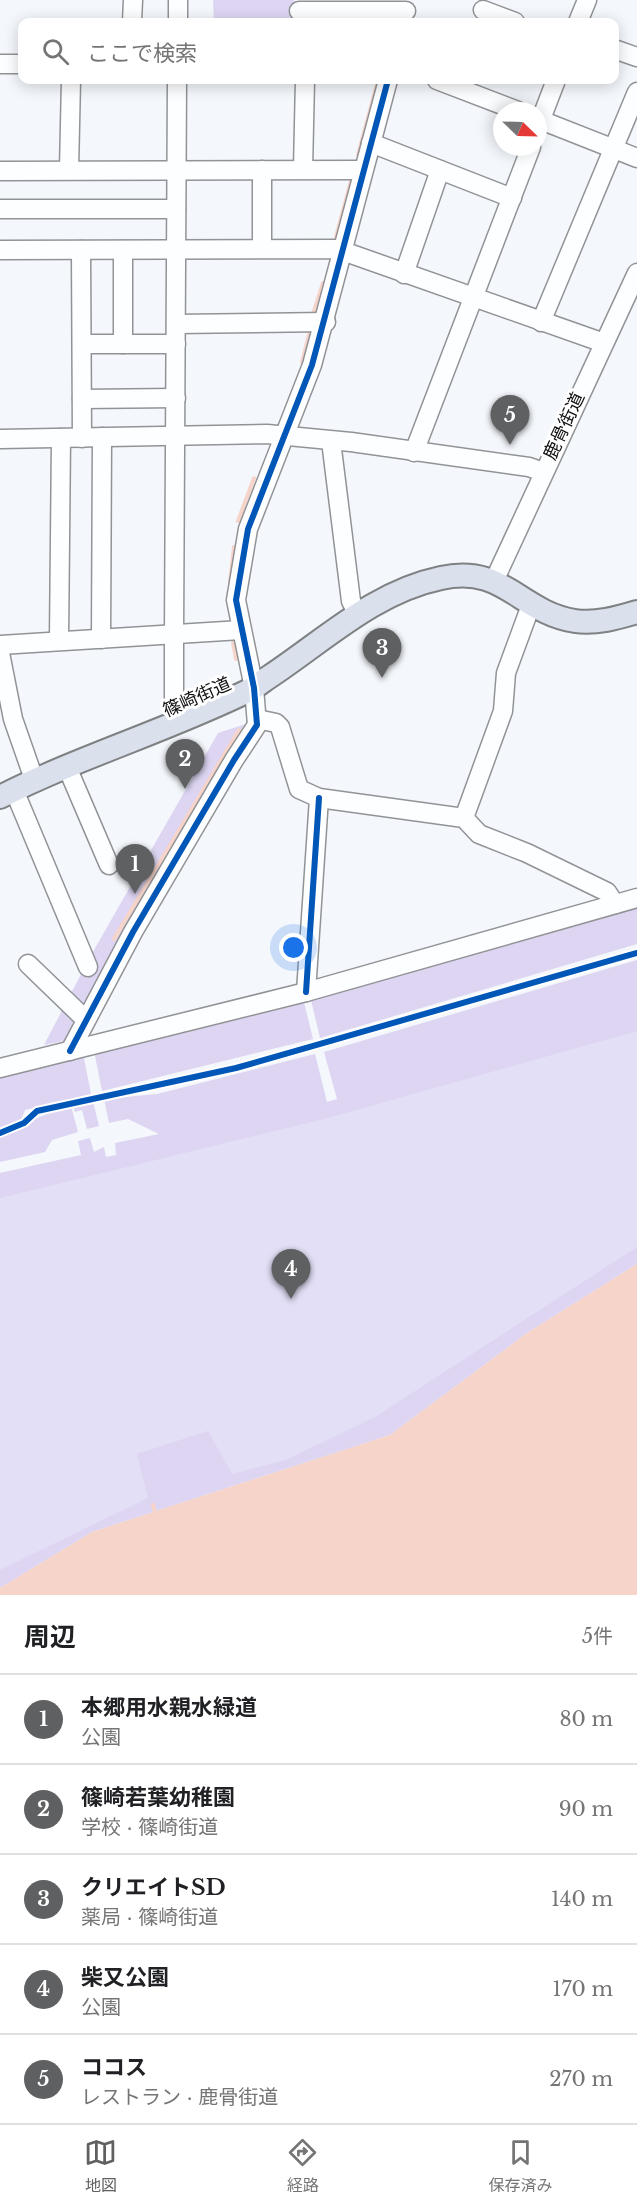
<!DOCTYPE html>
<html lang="ja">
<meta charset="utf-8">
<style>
body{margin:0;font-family:"Libre Baskerville","Noto Sans JP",serif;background:#f6f6f6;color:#202124}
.compass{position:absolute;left:493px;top:102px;width:54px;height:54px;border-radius:50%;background:#fff;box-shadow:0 3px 15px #0003;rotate:113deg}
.you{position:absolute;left:294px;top:948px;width:21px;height:21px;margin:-15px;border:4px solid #fff;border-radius:50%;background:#1a73e8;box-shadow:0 0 0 9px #1a73e833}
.badge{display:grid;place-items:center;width:39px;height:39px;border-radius:50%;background:#5f6062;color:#fff;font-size:20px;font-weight:700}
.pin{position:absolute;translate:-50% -50px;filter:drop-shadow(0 2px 3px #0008)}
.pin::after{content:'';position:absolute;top:32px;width:21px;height:18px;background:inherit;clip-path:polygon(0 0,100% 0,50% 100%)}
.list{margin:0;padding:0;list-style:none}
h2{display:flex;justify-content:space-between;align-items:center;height:78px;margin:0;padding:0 24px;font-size:26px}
h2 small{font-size:20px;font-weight:400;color:#757577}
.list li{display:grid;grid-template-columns:39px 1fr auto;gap:18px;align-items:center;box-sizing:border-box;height:90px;padding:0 24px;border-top:2px solid #e0e0e0}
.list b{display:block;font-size:22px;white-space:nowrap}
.list p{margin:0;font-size:20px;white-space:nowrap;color:#757577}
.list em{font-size:20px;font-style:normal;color:#757577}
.icon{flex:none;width:33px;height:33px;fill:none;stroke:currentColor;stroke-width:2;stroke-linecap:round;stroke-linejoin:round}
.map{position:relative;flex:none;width:637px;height:1595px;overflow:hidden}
.search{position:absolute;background:#fff;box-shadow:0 3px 15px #0003;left:18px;right:18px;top:18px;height:66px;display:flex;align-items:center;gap:15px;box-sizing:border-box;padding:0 21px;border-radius:12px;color:#757577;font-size:22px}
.sheet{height:528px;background:#fff}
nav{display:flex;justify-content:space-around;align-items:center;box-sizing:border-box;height:84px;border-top:2px solid #e0e0e0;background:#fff;font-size:16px;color:#757577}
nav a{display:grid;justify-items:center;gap:3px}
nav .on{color:#5f6062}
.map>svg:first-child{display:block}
</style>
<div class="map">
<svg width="637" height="1595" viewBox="0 0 637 1595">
<rect width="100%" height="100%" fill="#f4f7fc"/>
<g fill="#ddd5f2">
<path d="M213,0H294L295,22H214Z"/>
<path d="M249,723L179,831L68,1040L44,1045L90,957L218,733Z"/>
<path d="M637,902V944L320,1038L310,996Z"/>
<path d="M637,960V1264L527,1333L390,1435L92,1532L0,1588V1173L81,1155L78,1141L90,1138L94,1152L104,1147L106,1157L116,1155L115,1143L159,1134L128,1119L109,1123L104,1099L157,1094L315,1054L327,1102L337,1099L324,1052Z"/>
<path d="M303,998L313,1039L102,1091L94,1051Z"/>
<path d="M83,1053L91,1094L25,1110L21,1120L0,1128V1073Z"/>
<path d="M93,1101L99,1126L87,1129L82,1110L75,1112L73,1106Z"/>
<path d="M71,1106L78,1132L52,1140L45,1152L0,1162V1135C25,1125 45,1112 71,1106Z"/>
</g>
<path fill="#e2dff6" d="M637,1031V1247L375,1417L286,1460L232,1474L208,1431L137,1454L148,1498L0,1570V1198L324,1119Z"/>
<path fill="#f6d4ca" d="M637,1264V1595H0V1588L92,1532L390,1435L527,1333Z"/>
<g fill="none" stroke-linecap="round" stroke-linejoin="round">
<g stroke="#f6d4ca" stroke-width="4">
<path d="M358,155L377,84"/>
<path d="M336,237L351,181"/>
<path d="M313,314L323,283"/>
<path d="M302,362L310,331"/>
<path d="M238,521L254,478"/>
<path d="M230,582L234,547"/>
<path d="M233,643L236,659"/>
<path d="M114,939L239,730"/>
<path d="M153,1505L156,1516"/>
</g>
<g stroke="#929396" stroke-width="21">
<g id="minor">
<path d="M483,10L515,22"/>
<path d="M299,11H406"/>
<path d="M132,22L133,0"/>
<path d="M178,22V0"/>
<path d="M578,22L587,0"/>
<path d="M614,49L637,57"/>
<path d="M0,64H22"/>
<path d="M177,80L174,635V708L177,723"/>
<path d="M437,80L518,111"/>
<path d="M538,119L637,158"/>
<path d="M538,127L556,80"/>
<path d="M371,143L512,198"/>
<path d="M303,169L305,80"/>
<path d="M69,170L71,80"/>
<path d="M262,170V248"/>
<path d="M0,171L363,170"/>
<path d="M0,209H176"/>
<path d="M0,250L337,249L604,343"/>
<path d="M81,250L82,438"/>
<path d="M404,274L440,170"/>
<path d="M541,322L637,92"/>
<path d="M177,324L326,322"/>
<path d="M82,344H176"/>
<path d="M123,344V250"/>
<path d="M82,399L176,398"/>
<path d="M0,439L267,434L351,442L529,467L543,472"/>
<path d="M331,441L351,601L357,613"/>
<path d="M414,452L531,147"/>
<path d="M494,581L637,273"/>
<path d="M101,639L102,437"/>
<path d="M59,640L61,438"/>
<path d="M0,645L241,630"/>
<path d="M0,653L13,719L35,782"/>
<path d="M257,719L276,723L280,727L299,789L319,798L464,818L479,834L527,853L607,892L615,904"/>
<path d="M67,767L109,865"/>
<path d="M14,790L88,967"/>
<path d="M464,818L503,711L506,673L531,605"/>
<path d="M28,964L86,1020"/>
<path d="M306,992L319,798"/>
<path d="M70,1051L133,932L234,760L257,725L254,688L236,600L248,529L312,365L388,80"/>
<path d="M0,1068L306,992L637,898"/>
</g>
</g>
<g stroke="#7f8183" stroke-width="26">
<path id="major" d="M0,797C81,756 169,730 250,690C257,686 263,681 269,677C325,640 374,592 441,578C504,564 519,612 575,621C596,624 617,618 637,612"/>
</g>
<use href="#minor" stroke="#fdfeff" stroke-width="18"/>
<use href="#major" stroke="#dae1ed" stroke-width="22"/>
<g stroke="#fff" stroke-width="10">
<g id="cycleway">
<path d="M306,992L319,798"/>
<path d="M70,1051L133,932L234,760L257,725L254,688L236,600L248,529L312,365L388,80"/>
<path d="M0,1133L24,1123L37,1111L236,1068L637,953"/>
</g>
</g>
<use href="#cycleway" stroke="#0057b8" stroke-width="6"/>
</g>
<g text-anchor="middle" stroke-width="6" stroke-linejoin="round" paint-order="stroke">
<g font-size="18" fill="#0f0f0f" stroke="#fff">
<text transform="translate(564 426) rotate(-65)" y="6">鹿骨街道</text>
<text transform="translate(197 697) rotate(-24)" y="6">篠崎街道</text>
</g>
</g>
</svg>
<svg class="compass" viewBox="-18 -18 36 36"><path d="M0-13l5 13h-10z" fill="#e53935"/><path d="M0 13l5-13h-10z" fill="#757577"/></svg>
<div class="you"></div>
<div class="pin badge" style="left:135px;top:894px">1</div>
<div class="pin badge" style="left:185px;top:789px">2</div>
<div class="pin badge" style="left:382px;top:678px">3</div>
<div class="pin badge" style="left:291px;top:1299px">4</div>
<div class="pin badge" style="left:510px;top:445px">5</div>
<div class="search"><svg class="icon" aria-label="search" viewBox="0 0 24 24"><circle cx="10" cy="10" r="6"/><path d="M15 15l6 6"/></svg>ここで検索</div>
</div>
<section class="sheet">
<h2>周辺<small>5件</small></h2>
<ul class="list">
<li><span class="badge">1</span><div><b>本郷用水親水緑道</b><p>公園</p></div><em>80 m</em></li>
<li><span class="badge">2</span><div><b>篠崎若葉幼稚園</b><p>学校 · 篠崎街道</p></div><em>90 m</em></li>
<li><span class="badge">3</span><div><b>クリエイトSD</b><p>薬局 · 篠崎街道</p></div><em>140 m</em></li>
<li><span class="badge">4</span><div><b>柴又公園</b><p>公園</p></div><em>170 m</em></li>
<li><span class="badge">5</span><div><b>ココス</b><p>レストラン · 鹿骨街道</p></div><em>270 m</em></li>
</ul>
</section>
<nav>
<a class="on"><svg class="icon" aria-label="map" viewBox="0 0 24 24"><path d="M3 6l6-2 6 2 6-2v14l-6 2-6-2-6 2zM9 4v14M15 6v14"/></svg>地図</a>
<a><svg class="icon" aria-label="directions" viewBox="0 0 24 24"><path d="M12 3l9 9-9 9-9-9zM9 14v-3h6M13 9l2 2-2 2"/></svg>経路</a>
<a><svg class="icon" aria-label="saved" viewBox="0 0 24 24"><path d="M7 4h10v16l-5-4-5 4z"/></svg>保存済み</a>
</nav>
